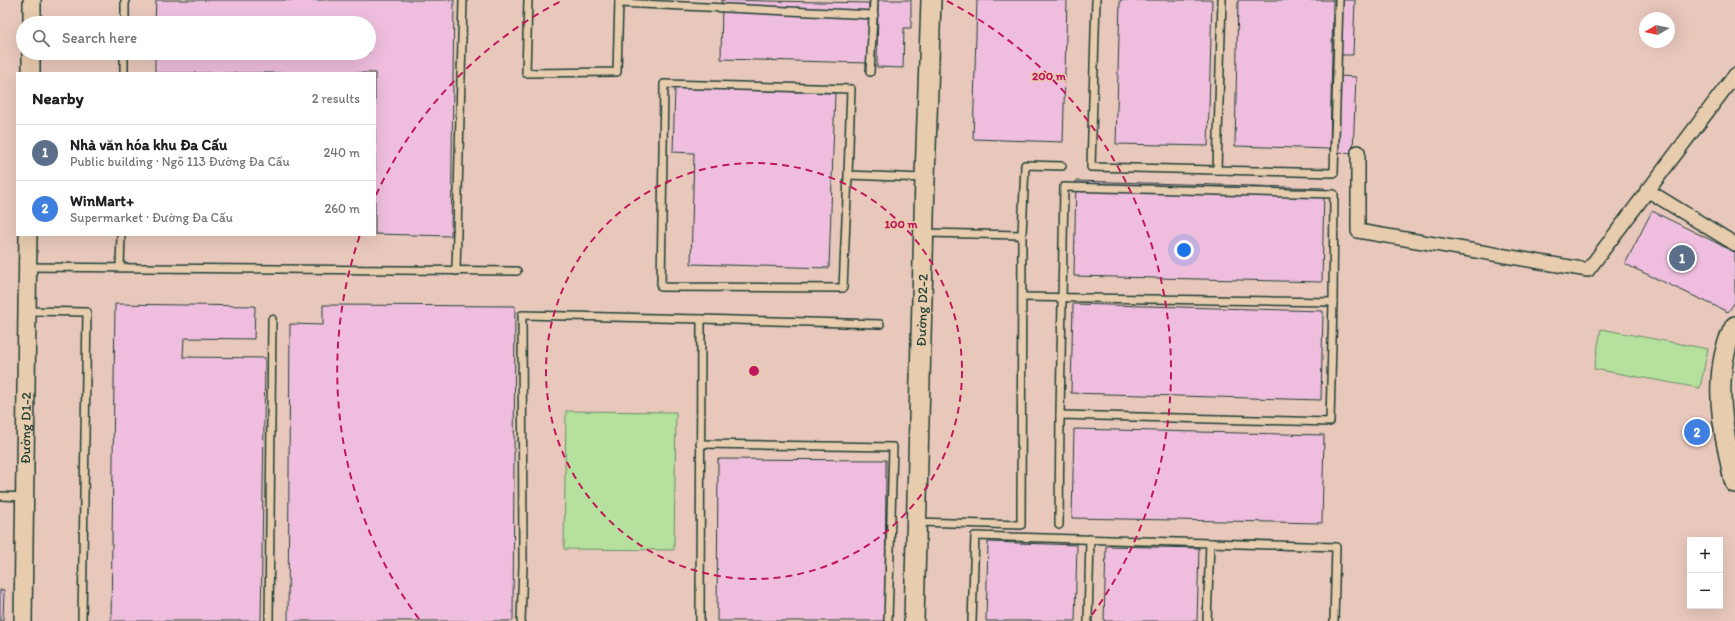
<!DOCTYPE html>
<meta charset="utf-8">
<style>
body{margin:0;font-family:Itim,sans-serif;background:#f6f6f6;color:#202124}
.controls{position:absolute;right:12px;bottom:12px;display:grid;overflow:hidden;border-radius:0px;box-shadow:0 4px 16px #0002}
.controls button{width:36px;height:36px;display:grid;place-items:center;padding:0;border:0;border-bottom:1px solid #e0e0e0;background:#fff;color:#202124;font:20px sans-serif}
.compass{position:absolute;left:1639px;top:12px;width:36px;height:36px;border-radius:50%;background:#fff;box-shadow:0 4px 16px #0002;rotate:261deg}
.you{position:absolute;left:1184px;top:250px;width:14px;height:14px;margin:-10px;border:3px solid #fff;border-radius:50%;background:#1a73e8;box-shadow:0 0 0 6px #1a73e833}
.badge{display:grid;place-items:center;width:26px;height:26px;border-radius:50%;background:#7c3aed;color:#fff;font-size:13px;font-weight:700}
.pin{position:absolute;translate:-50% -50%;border:2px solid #fff;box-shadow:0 1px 4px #0006}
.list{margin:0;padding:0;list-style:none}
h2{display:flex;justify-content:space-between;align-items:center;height:52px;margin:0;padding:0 16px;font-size:17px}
h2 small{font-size:13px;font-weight:400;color:#757577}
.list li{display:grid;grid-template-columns:26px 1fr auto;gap:12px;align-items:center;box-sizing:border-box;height:56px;padding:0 16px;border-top:1px solid #e0e0e0}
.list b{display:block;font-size:15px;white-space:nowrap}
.list p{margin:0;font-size:13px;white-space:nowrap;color:#757577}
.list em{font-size:13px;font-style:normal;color:#757577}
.icon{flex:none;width:22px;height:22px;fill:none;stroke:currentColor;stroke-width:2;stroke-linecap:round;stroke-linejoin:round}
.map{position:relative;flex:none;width:1735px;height:621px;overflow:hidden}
.search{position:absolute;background:#fff;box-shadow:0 4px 16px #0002;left:16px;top:16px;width:360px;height:44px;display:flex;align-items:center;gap:10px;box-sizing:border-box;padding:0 14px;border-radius:22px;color:#757577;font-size:15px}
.panel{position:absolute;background:#fff;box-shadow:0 4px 16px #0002;left:16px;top:72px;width:360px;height:164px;border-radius:0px}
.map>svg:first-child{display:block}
</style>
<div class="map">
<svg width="1735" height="621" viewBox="0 0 1735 621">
<rect width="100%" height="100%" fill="#e9c8bc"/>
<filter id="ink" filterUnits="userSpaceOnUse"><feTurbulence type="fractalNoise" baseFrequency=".025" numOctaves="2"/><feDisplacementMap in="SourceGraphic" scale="8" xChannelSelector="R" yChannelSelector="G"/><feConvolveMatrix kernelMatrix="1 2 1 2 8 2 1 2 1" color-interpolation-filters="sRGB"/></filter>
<g filter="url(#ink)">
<g fill="#b5e09d" stroke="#6a8e68">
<path d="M1601,329L1708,349L1700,388L1594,369Z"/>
<path d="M566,411L676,412L674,550L564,549Z"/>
</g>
<g fill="#efbede" stroke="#1f3d34">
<path d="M156,0H454L451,236L375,234V73H155V53H369V23H155Z"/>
<path d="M722,0L869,3L868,63L721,59Z"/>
<path d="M878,0H911V28H904L903,68L877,67Z"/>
<path d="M977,0H1067L1063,142L973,139Z"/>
<path d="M1120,0H1212L1208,146L1116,144Z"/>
<path d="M1238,0H1333L1330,149L1235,146Z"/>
<path d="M1338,0H1355L1353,55H1337Z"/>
<path d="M1339,76L1356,77L1353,153L1337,152Z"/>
<path d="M675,88L835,93L829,268L691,264L694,153L673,152Z"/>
<path d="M1076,181L1324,188L1322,282L1074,276Z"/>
<path d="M1652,211L1735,252V302L1728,312L1625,264Z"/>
<path d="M115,304L255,306L254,339L184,338L183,357L265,358L261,621H111Z"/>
<path d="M1073,304L1323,311L1321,400L1071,393Z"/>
<path d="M323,305L515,306L513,621H288L290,324L323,325Z"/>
<path d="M1074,429L1324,435L1322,523L1072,518Z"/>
<path d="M718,459L886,460L885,621H717Z"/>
<path d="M988,542L1077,545L1075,621H986Z"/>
<path d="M1106,546L1199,548L1197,621H1104Z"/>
<path d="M0,590H4L3,621H0Z"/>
</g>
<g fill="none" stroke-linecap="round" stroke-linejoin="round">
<g stroke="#1f3d34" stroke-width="10">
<g id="service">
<path d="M528,0L526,73L617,72L619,0"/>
<path d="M1096,0L1091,167L1334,173L1339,0"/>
<path d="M619,3L874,15"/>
<path d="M125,23V0"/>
<path d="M870,72L874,0"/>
<path d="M124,73V53"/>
<path d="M1217,170L1222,0"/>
<path d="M848,175L843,288L661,287L664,84L851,89L848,175L924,178"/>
<path d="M1022,235L1025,165L1062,166"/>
<path d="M27,267L517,271"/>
<path d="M120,267L121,235"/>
<path d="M456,271L463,0"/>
<path d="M1022,297L1333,302L1330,422L1060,415L1059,525"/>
<path d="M26,311L87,312L82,621"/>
<path d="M701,319L880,324"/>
<path d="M1060,415L1064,187L1334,194L1333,302"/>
<path d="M700,444L893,447L888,621"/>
<path d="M0,496L25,497"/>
<path d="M917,522L1021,525L1022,235L924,233"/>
<path d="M1210,543L1336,547L1334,621"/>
<path d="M269,621L272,319"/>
<path d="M521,621L523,565L522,315L701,319L700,621"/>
<path d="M972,621L975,536L1210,543L1207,621"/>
<path d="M1088,621L1090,539"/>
</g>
</g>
<g stroke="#1f3d34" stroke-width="16">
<g id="minor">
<path d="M1358,152V231L1588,270L1735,75"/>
<path d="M1647,190L1735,244"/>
</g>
</g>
<g stroke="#1f3d34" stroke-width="20">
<g id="tertiary">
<path d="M32,23V0"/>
<path d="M31,73V53"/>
<path id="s1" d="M23,621L28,235"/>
</g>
</g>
<g stroke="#1f3d34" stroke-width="22">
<g id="secondary">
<path d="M1735,326C1714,365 1720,415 1729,456C1731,465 1732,474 1735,483"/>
<path id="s2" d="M914,621L925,178L931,0"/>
</g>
</g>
<use href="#service" stroke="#e7ccae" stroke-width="7"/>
<use href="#minor" stroke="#e7ccae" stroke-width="13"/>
<use href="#tertiary" stroke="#e7ccae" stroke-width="17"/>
<use href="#secondary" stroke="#e7ccae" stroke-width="19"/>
</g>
</g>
<g fill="none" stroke="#c2185b" stroke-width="2" stroke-dasharray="7 5">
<circle cx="754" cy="371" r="208"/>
<path d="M419 619A417 417 0 0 1 360 235M376 195A417 417 0 0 1 561 1M947 1A417 417 0 0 1 1089 619"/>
</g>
<g text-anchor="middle" stroke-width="3" stroke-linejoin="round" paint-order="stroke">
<g font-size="14" fill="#1f3d34" stroke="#e7ccae">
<text dy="5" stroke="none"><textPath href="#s2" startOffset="311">Đường D2-2</textPath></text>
<text dy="5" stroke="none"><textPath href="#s1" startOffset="193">Đường D1-2</textPath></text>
</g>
</g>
<circle cx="754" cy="371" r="6" fill="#c2185b" stroke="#e7ccae" stroke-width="2"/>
<g font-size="12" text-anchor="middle" font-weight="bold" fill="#c2185b" stroke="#e7ccae" stroke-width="3" stroke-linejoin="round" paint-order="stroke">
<text x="1049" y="80">200 m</text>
<text x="901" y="228">100 m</text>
</g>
</svg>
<div class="controls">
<button>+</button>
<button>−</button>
</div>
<svg class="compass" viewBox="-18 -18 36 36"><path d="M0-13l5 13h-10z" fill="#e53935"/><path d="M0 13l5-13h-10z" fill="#757577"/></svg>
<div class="you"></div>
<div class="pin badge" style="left:1682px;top:258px;background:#5c6f8a">1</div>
<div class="pin badge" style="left:1697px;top:432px;background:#3f7fe0">2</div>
<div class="search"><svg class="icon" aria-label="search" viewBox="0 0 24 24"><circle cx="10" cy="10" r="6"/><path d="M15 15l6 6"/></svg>Search here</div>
<section class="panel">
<h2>Nearby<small>2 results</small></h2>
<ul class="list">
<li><span class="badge" style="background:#5c6f8a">1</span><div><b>Nhà văn hóa khu Đa Cấu</b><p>Public building · Ngõ 113 Đường Đa Cấu</p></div><em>240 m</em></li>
<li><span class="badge" style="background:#3f7fe0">2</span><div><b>WinMart+</b><p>Supermarket · Đường Đa Cấu</p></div><em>260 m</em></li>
</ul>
</section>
</div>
